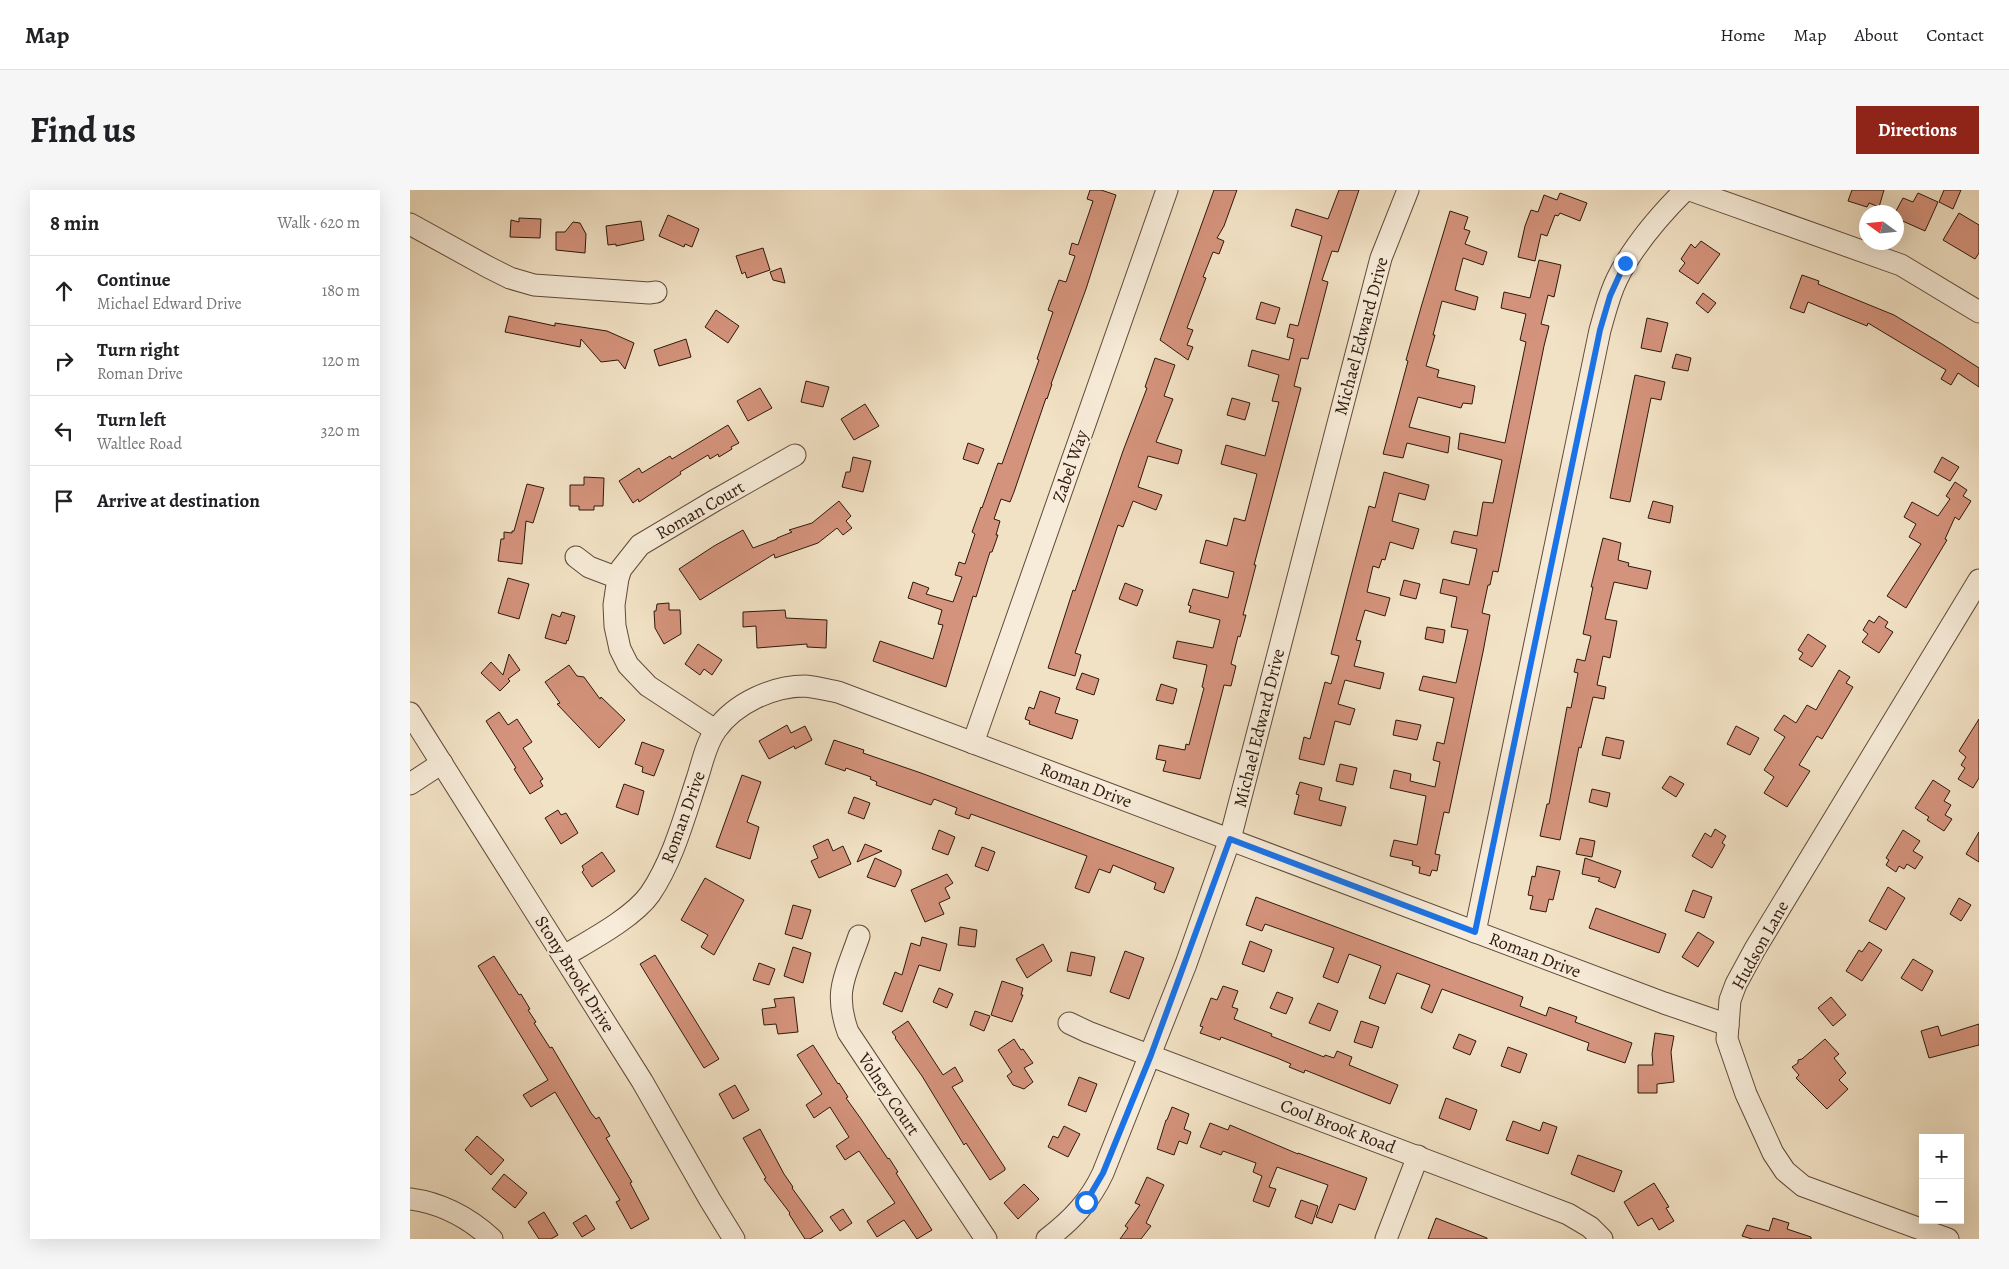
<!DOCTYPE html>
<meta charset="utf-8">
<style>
body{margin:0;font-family:Alegreya,serif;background:#f6f6f6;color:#202124}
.controls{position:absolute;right:15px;bottom:15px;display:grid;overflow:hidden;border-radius:0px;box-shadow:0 5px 20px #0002}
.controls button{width:45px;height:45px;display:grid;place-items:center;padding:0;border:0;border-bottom:1px solid #e0e0e0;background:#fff;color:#202124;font:25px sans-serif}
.compass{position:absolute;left:1449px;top:15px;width:45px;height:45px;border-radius:50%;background:#fff;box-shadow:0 5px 20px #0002;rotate:285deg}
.stop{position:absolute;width:15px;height:15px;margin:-11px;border:4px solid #1a73e8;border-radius:50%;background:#fff}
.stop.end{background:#1a73e8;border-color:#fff;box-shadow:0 1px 5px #0008}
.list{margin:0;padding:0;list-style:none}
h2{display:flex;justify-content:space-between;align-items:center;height:65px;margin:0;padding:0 20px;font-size:21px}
h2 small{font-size:16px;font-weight:400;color:#757577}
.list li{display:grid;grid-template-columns:32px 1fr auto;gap:15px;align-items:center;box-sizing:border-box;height:70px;padding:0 20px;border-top:1px solid #e0e0e0}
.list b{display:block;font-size:19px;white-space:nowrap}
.list p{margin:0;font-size:16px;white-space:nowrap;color:#757577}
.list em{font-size:16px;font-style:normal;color:#757577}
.icon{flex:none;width:28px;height:28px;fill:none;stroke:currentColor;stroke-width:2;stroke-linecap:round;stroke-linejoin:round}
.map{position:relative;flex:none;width:1569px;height:1049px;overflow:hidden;border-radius:0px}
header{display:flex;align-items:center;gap:30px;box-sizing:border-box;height:70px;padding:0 25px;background:#fff;border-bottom:1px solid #e0e0e0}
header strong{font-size:24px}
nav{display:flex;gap:28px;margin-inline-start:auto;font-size:18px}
.intro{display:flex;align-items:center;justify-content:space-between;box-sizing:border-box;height:120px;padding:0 30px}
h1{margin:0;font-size:35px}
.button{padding:12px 22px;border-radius:0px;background:#8f2418;color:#fff;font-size:18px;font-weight:700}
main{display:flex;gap:30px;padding:0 30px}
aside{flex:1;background:#fff;border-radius:0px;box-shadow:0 5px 20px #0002}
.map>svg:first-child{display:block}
</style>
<header>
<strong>Map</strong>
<nav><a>Home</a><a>Map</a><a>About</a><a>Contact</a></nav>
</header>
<div class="intro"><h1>Find us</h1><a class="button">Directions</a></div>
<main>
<aside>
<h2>8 min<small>Walk · 620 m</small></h2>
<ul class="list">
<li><svg class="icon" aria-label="ahead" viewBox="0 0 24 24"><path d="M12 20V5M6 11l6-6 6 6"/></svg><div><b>Continue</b><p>Michael Edward Drive</p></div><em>180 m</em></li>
<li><svg class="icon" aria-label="right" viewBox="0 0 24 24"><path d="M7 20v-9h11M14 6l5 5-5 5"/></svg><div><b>Turn right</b><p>Roman Drive</p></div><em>120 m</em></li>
<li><svg class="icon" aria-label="left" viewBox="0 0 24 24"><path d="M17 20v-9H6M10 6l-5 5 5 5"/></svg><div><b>Turn left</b><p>Waltlee Road</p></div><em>320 m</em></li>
<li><svg class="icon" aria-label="arrive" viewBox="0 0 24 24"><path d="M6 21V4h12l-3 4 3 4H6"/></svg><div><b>Arrive at destination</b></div></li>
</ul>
</aside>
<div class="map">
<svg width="1569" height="1049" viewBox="0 0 1569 1049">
<rect width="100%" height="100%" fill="#f2e2c5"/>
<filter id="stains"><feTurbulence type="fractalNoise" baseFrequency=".004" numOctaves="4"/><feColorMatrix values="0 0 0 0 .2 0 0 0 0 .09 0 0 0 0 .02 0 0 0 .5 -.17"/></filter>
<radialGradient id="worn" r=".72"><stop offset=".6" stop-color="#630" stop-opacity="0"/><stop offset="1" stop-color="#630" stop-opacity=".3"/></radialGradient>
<g fill="#d4937c" stroke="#2f180c">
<path d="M680,0H691L706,5L676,99L641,194H642L637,209L636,208L604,302L600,312L591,309L584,329L590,331L586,345H588L582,362H580L566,407L563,406L536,497L463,471L470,451L523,469L533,435L528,434L532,420L498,408L500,402L503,392L519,398L516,404L543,412L552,387L545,385L549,372L555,374L565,344L562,342L571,317L572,318L588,273L592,274L629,170L627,169L643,122L638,120L649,90L656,92L665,66L659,64L662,53L668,55L683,11L677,9Z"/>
<path d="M804,0H827L814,36L807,48L814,51L809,64L803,62L793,87L796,88L777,138L783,140L777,155L783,157L778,170L750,150Z"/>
<path d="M929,0H949L928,62L922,61L912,90L918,92L898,169L891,168L884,196L891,198L844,375H846L833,425H836L830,447L828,446L821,474L826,476L821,496L814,495L790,589L753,581L756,571L746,569L749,555L775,560L776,554L779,555L794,498L792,497L797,475L763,468L767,451L803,458L810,430L779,422L781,416L778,415L783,399L818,408L824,382L790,373L796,350L817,356L824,328L835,331L847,284L811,274L816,255L855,266L869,212L862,211L869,185L838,176L842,160L879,170L884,149L877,147L880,134L888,136L912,46L881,36L886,19L918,29Z"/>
<path d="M1442,0H1474L1469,17L1459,13L1457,17L1438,11Z"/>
<path d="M1534,0H1551L1543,19L1529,12Z"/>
<path d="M1150,3L1177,13L1170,31L1150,23L1148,26L1145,25L1137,46L1131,44L1125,71L1108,67L1115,36L1121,20L1128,22L1134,5L1147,10Z"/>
<path d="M1508,3L1528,12L1515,41L1486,28V21L1493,8L1503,12Z"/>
<path d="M1040,21L1058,27L1054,39L1060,41L1055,54L1077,62L1073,75L1053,68L1045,100L1068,107L1065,120L1032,111L1023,145H1025L1016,176L1029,180L1027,187L1065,196L1062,214L1053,213L1051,218L1008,207L999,237L1040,247L1038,263L997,253L993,268L973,264L998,171L996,170L1012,114Z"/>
<path d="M1549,23L1569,35V63L1565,69L1533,50Z"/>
<path d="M258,25L289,39L282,57L275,54L274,57L249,46Z"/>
<path d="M109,28L131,29L130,48L100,47L101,30L109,32Z"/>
<path d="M231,31L234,50L206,56V54L198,55L196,36Z"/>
<path d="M163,32L170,33L176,44L175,63L146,60V42H155Z"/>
<path d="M1291,51L1310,64L1288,94L1269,81L1275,73L1271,69L1281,54L1285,58Z"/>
<path d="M353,58L360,80L337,88L335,82L332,84L326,66Z"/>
<path d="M1129,70L1151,75L1144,107L1138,105L1131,134L1139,136L1134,156L1088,382L1083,381L1080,395H1078L1072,423L1080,425L1073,462L1040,618L1039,623L1034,622L1025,664L1030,665L1027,681L1022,680L1020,686L1009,683L1010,677L1002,675L1003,671L980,666L984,650L1007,655L1016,606L980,598L984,580L1001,584L1000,591L1025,597L1030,572L1023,570L1027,552L1034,554L1044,508L1009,500L1013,486L1046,493L1058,440L1041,437L1047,407L1030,403L1033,389L1059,395L1067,359L1041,353L1044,341L1067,346L1073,312L1083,313L1092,270L1048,259L1050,243L1095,253L1116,152L1110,150L1116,124L1091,118L1094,102L1120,108Z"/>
<path d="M371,78L375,93L363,90L360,82Z"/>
<path d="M1392,85L1409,91L1408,94L1484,125L1532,154L1569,178V197L1548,183L1541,195L1531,189L1536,180L1458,133L1457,136L1398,112L1394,123L1380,118Z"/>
<path d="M1293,103L1306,113L1298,123L1286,113Z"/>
<path d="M851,112L870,118L865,134L846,129Z"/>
<path d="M306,120L329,136L318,153L295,137Z"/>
<path d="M99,126L145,136V133L197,141L224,153L215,179L208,170L191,172L171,149L170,157L95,142Z"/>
<path d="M1237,128L1258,133L1251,162L1231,158Z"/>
<path d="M276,149L281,167L249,176L244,160Z"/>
<path d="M1266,164L1281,168L1278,181L1262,178Z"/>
<path d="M745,168L765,175L754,206L763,209L746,252L772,260L768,274L738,266L728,297L752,305L746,320L723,311L713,337L708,335L665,463L671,465L665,486L638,478L663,400L665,401L713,261L737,198L735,197Z"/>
<path d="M1225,185L1255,192L1251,210L1241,208L1220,312L1200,308Z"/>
<path d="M396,191L419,197L413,217L391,212Z"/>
<path d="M350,198L362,218L338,231L327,211Z"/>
<path d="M822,208L840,213L835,230L817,225Z"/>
<path d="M455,214L469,236L444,250L431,229Z"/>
<path d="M318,235L329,253L321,257L322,259L309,267L308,264L300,269L298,265L270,282L271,284L229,312L228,309L223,313L209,291L229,278L232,283L260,266L262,269Z"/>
<path d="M558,253L574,259L568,274L553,269Z"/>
<path d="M443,267L461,271L453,302L432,297L436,282H440Z"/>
<path d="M1532,267L1549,277L1540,291L1524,282Z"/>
<path d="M974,282L1019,295L1015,310L989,303L982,331L1009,339L1003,359L980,352L975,370L972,369L969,378L963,376L957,402L980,408L975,426L955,420L946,450L951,451L944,476L974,483L970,499L935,490L928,514L945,519L940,535L925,531L914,575L889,569L894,547L900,549L915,492L921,494L929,466L921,464L959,316L965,318Z"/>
<path d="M174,287L194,288L193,316H184V320H169V316H160V295H174Z"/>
<path d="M1545,292L1557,300L1553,306L1561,311L1549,330L1545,327L1535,349L1537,350L1496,418L1477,406L1511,354L1499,347L1506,334L1494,327L1502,312L1528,326L1540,309L1536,306Z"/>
<path d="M117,294L134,298L123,333L116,331L112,374L88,371L91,349H94V342L102,343V341H104Z"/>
<path d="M429,311L441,326L436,331L442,338L433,345L427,338L408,353L365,368L364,364L290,410L269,379L304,356L333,340L343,358L367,349V348L382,342L379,340L402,333Z"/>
<path d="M1243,311L1263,316L1260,333L1238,328Z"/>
<path d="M1193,348L1211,353L1208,370L1219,373L1218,376L1241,381L1237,399L1204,392L1195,429L1207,431L1200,468L1193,466L1187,495L1196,497L1194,509L1183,507L1171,558L1169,557L1150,650L1130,646L1137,614H1139L1157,517L1161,518L1168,483L1164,482L1167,469L1175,471L1181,446L1173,444L1183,397H1181Z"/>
<path d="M98,388L119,394L109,429L88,423Z"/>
<path d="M994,390L1010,394L1006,409L990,405Z"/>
<path d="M715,393L733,400L727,416L709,409Z"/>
<path d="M259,413V420H270L271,444L254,454L245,438L244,421H246L247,414Z"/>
<path d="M375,420L376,428L417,430L416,458L397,457V454L347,458L346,436L333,437V422Z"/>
<path d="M152,422L165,426L158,451L157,450L156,454L135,448L142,424L150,427Z"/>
<path d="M1469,426L1478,432L1475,437L1483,442L1469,463L1452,452L1458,444L1453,440L1459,430L1464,433Z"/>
<path d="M1017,437L1035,440L1033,453L1015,449Z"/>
<path d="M1398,444L1416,456L1402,477L1389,469L1393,463L1388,460Z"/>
<path d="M288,454L312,470L302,485L294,479L290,485L275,474Z"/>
<path d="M99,464L110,480L98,489L100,491L90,501L71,483L81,472L93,485Z"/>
<path d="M159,475L167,486L174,487L190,509L191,507L215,530L189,558L147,514L150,513L135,492Z"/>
<path d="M1429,480L1440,487L1436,493L1443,497L1412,549L1407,546L1389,575L1400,581L1377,617L1354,603L1364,587L1354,580L1375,547L1364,540L1374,525L1386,533L1397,515L1406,520Z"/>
<path d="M672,483L689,489L684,505L666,499Z"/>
<path d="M751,494L767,499L763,514L746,510Z"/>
<path d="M630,501L650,508L645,523L668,530L662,549L619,534L620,531L615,529L619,517L624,519Z"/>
<path d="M89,522L98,535L107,529L122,552L113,558L133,589L130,591L133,596L120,604L104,579L106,578L76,531Z"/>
<path d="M1569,529V588L1563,598L1548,589L1555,578L1551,575L1556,567L1549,561Z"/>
<path d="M986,530L1011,535L1007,550L983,545Z"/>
<path d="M377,535L381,543L395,536L402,550L385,559L384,556L359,569L349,551Z"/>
<path d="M1326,536L1349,548L1340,565L1317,554Z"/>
<path d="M1196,547L1214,551L1210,569L1192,565Z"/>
<path d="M424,550L454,560L453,563L511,583L764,678L754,703L744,699L746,693L703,675L700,683L689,679L679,703L665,698L677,666L561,624L559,629L545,624L547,618L524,609L521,615L466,595L467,592L460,589L461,587L436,578L435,581L415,574Z"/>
<path d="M232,552L254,560L244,586L232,582L233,577L225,574Z"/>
<path d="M930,574L947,578L943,595L926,591Z"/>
<path d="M332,585L351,592L337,632L349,637L340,669L306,657Z"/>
<path d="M1260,586L1274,594L1266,607L1252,598Z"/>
<path d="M1523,590L1540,601L1534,611L1541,615L1535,625L1542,629L1534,641L1517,630L1519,627L1505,618Z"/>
<path d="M890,592L912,598L909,610L936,617L931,636L884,624L889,605L886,604Z"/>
<path d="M214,594L234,601L228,625L206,617Z"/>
<path d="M1182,599L1200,603L1197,617L1179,612Z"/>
<path d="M444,607L460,613L454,629L438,623Z"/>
<path d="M148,620L151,625L156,623L168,643L151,654L135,628Z"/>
<path d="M1305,639L1316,646L1312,653L1315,655L1302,678L1282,666L1295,643L1301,647Z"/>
<path d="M529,640L545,647L538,665L522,659Z"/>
<path d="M1493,640L1510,651L1503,661L1513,667L1505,679L1497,674L1494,679L1489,676L1486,682L1476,675L1479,670L1476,668Z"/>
<path d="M1569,642V672L1556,664Z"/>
<path d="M1170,648L1185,651L1182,667L1166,664Z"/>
<path d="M418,649L423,661L433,656L441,674L409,688L401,671L408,668L403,656Z"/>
<path d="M455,654L472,661L447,672Z"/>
<path d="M572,657L585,662L578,681L565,676Z"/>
<path d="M192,662L205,681L182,697L172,682L174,680L172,676Z"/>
<path d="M465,668L491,680V684L485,697L457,687Z"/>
<path d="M1175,668L1211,681L1205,698L1188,691L1190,688L1172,684Z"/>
<path d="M1127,676L1150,681L1143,710L1139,709L1136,722L1120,719L1123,706L1118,705L1122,686L1125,687Z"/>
<path d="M537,684L543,693L535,698L540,708L529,713L534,724L515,732L501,700Z"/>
<path d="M295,688L334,710L304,765L291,757L298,745L271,730Z"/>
<path d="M1478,697L1495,708L1476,740L1459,731Z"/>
<path d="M1283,700L1302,707L1294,728L1275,721Z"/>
<path d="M846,707L1113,807L1110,816L1136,826L1139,817L1167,827L1165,832L1222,853L1215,873L1177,860L1179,853L1032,799L1022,823L1011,818L1020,795L987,783L975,814L959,808L971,776L939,764L928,793L913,787L924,758L855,734L852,741L836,735Z"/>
<path d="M1549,708L1561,715L1551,731L1540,724Z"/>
<path d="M383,715L401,720L392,749L375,744Z"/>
<path d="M1186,718L1256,744L1249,763L1179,738Z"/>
<path d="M550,737L567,740L565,757L548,755Z"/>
<path d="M1288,742L1304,752L1288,777L1272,767Z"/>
<path d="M512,747L537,754L530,781L509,775L492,822L473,814L485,782L492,785L501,753L510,756Z"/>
<path d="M840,751L862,760L854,782L832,774Z"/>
<path d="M1459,752L1472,760L1452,791L1436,781L1449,760L1452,762Z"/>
<path d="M633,754L642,771L617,788L606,769Z"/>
<path d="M383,757L401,763L393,793L374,786Z"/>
<path d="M715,761L734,768L719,809L700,802Z"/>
<path d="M661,762L685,767L681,786L657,781Z"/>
<path d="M245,765L309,869L294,878L230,774Z"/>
<path d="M84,766L109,805L111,804L120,819L118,820L126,832L124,833L140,858L142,857L181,923L186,929L189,927L200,946L196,948L222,992L220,993L239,1029L221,1039L206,1012L210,1010L145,902L121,917L113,905L138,890L68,776Z"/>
<path d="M1503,769L1523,781L1512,801L1491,788Z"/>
<path d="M349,773L365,779L359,795L343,790Z"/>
<path d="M592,791L613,798L611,805H613L602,832L581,825Z"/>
<path d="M813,796L828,801L822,817L828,819L824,829L862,844L861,846L914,867L915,865L924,868L927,861L942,867L939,875L988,895L980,914L895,880L894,883L879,877L881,874L867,868L811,847L810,850L790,843L793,837L790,836L801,808L807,810Z"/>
<path d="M529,798L543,804L537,818L523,812Z"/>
<path d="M867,802L883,808L876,824L860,818Z"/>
<path d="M384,807L388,842L368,844L366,834L354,835L352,819L366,817L364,809Z"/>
<path d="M1421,807L1436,825L1423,836L1408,818Z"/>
<path d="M908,813L928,821L920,841L899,833Z"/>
<path d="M565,821L580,826L574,841L560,835Z"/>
<path d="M498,831L533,885L545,877L553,891L542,897L595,978V980L580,990L556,953L554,955L512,886L485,848L486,847L482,842Z"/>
<path d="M951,831L969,837L962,858L944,852Z"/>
<path d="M1569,834V855L1519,868L1511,841L1528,836L1531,846Z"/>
<path d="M1245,843L1264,846L1261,862L1264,892L1247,894V903H1228V875H1243L1242,864Z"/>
<path d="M1049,844L1066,851L1060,865L1043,858Z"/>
<path d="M604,849L611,860L613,859L623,873L614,878L623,892L614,899L603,895L597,886L602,882L588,860Z"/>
<path d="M1415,849L1429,864L1424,868L1436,883L1429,890L1438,899L1417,919L1386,888L1389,885L1382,877L1388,873V870L1392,869Z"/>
<path d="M403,855L428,894L429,893L438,907L436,908L451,929L478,969L479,968L488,982L486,983L522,1040L507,1049L494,1030L467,1047L457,1031L485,1013L449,961L435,970L426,956L439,947L420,917L404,928L396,915L412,904L387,865Z"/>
<path d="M1098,857L1117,864L1110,883L1091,876Z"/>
<path d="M669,887L687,894L676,922L658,915Z"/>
<path d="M325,895L339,920L323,929L309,904Z"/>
<path d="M1036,908L1067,920L1060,940L1029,928Z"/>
<path d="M762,917L779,924L774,939L781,942L777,954L769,951L764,965L747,959L756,930H757Z"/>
<path d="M1103,931L1130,941L1133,932L1147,937L1138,964L1096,950Z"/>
<path d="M800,933L818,940L820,935L888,964V963L957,988L945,1020L929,1014L922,1033L906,1027L918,995L867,977L859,997L866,999L859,1017L843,1011L852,986L843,982L846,973L813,961L811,965L790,957Z"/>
<path d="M654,936L670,944L658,967L638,957L643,946L648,948Z"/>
<path d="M350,939L374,984L383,997L382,998L413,1041L400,1049H395L379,1024L380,1023L354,989L356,988L333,948Z"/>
<path d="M67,946L94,970L81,985L55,960Z"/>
<path d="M1168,965L1212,981L1204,1002L1161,984Z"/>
<path d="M94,984L117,1003L105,1018L82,999Z"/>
<path d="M737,987L754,995L736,1033L741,1036L731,1049H710L718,1038L715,1036L730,1015L725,1013Z"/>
<path d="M1244,993L1259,1017L1256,1018L1264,1031L1249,1040L1242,1028L1228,1036L1214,1012Z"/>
<path d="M614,994L629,1009L608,1029L594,1013Z"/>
<path d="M891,1010L908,1016L902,1034L885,1027Z"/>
<path d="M433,1019L442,1033L430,1041L420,1027Z"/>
<path d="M134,1022L148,1045L141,1049H129L118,1032Z"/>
<path d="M176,1025L185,1039L172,1047L163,1033Z"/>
<path d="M1026,1028L1077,1048V1049H1018Z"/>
<path d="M1363,1028L1379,1033L1377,1039L1401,1047V1049H1342L1332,1046L1337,1035L1359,1041Z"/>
</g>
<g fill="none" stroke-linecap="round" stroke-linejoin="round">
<g stroke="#604a3a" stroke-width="23">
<g id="minor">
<path d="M1280,0L1491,75L1569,122"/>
<path d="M0,34L78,77L100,88L124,95L239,103L246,102"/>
<path d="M166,367L179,377L208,388"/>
<path d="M0,523L232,891L300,1010L324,1049"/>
<path d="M305,540L238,496L218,475L210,459L205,436L204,415L208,388L211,379L230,355L304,311L385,265"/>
<path d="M563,553L757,0"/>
<path d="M0,594L32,573"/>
<path d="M1065,742L1190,140C1195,123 1199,105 1207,89C1223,56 1249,26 1275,0"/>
<path d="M449,746C436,785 423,800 438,842L576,1049"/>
<path d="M154,766C179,751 223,728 240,704C263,670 274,628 287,589C292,574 296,553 306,540C325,513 363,496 395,496C406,497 417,500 428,502L1254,813L1318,835"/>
<path d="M659,833L678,842L1158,1024L1180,1037L1192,1049"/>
<path d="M0,1009C31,1013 59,1028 82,1049"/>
<path d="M637,1049C662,1030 680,1011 693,983L776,774L820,649L971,68L998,0"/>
<path d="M976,1049L1008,966"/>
<path d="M1538,1049L1393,996L1375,981L1363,963L1336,904L1317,849L1320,810L1326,794L1345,759L1569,390"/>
</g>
</g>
<use href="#minor" stroke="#f7ecd9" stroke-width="21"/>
</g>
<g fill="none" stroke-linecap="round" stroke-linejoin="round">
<path stroke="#1a73e8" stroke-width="6" d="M676,1012L693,983L741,865L820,649L1065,742L1190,140L1200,106L1215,73"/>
</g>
<g text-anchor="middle" stroke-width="4" stroke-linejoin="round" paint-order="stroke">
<g font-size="18" fill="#2f180c" stroke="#f7ecd9">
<text transform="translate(951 146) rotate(-75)" y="6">Michael Edward Drive</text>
<text transform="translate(660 276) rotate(-71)" y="6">Zabel Way</text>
<text transform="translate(290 320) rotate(-30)" y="6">Roman Court</text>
<text transform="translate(849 538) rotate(-76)" y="6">Michael Edward Drive</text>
<text transform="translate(676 595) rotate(21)" y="6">Roman Drive</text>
<text transform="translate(273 627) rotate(-70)" y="6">Roman Drive</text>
<text transform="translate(1350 755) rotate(-61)" y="6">Hudson Lane</text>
<text transform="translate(1125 765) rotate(21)" y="6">Roman Drive</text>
<text transform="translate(165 784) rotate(58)" y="6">Stony Brook Drive</text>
<text transform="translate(479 904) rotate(56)" y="6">Volney Court</text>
<text transform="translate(928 936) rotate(21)" y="6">Cool Brook Road</text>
</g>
</g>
<rect width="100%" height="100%" filter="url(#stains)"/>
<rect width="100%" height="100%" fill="url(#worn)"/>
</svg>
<div class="controls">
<button>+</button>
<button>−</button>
</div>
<svg class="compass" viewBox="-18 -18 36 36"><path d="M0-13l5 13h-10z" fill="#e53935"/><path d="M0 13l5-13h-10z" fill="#757577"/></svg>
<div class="stop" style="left:676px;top:1012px"></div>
<div class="stop end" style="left:1215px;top:73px"></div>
</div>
</main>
